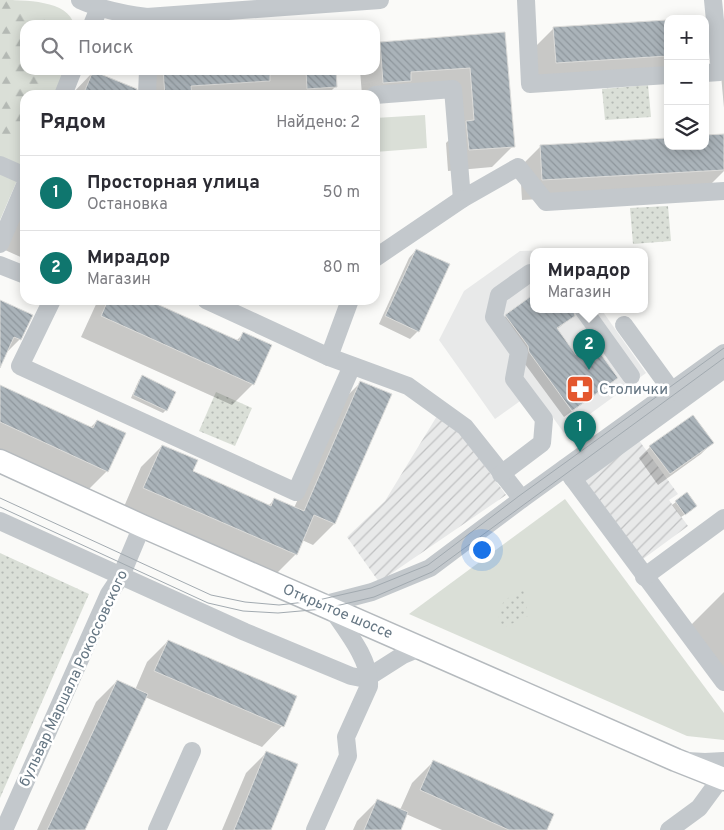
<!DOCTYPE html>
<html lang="ru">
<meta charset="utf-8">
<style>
body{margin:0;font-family:Overpass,sans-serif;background:#f2f2f3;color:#2b2b33}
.controls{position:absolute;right:15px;top:15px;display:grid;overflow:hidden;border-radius:10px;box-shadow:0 2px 12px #0003}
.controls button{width:45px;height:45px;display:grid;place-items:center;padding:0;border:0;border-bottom:1px solid #e1e1e2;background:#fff;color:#2b2b33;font:25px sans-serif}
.you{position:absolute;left:481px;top:549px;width:18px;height:18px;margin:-12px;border:4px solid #fff;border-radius:50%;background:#1a73e8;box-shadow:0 0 0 8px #1a73e833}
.badge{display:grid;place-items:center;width:32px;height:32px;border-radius:50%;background:#0f766e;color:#fff;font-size:16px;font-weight:700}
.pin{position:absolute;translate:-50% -41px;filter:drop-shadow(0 1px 2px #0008)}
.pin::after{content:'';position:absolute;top:26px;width:18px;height:15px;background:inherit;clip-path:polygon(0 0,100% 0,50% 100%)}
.popup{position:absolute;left:530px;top:248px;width:118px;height:65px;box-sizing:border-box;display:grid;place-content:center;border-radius:10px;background:#fff;filter:drop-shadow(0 1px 4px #0005);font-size:16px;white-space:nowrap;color:#7c7c81}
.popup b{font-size:19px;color:#2b2b33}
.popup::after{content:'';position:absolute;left:50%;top:100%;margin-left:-10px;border:10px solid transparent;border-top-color:#fff}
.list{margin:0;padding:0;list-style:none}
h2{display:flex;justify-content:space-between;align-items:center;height:65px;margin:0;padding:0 20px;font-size:21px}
h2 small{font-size:16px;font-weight:400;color:#7c7c81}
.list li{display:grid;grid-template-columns:32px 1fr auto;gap:15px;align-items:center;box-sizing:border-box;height:75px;padding:0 20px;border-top:1px solid #e1e1e2}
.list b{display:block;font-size:19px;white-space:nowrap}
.list p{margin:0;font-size:16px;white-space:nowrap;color:#7c7c81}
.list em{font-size:16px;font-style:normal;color:#7c7c81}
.icon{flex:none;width:28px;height:28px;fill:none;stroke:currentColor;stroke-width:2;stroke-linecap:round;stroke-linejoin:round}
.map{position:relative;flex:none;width:724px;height:830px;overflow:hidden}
.search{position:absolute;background:#fff;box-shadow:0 2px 12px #0003;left:20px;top:20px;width:360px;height:55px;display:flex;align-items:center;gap:12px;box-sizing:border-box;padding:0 18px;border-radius:15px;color:#7c7c81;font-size:19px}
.panel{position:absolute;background:#fff;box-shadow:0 2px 12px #0003;left:20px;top:90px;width:360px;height:215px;border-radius:15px}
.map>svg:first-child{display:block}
</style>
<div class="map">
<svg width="724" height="830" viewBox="0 0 724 830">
<defs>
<pattern id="industrial-furrows" width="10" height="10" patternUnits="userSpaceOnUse" patternTransform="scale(1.25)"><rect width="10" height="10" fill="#e8e9e9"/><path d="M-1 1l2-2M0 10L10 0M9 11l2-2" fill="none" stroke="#c0c1c2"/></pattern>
<pattern id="forest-firs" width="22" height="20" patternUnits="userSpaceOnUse" patternTransform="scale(1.25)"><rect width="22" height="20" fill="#dadfd7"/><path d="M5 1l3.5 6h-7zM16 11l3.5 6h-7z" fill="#b4b9b4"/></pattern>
<pattern id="park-dots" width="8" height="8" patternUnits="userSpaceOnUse" patternTransform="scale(1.25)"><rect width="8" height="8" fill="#dadfd7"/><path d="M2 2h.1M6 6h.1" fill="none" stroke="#b4b9b4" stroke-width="1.8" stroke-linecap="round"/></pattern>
<pattern id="building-back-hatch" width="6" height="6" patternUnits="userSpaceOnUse" patternTransform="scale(1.25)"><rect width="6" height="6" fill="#aab3b9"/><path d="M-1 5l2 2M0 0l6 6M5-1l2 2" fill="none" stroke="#8e969c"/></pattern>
</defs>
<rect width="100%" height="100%" fill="#fafaf8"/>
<path fill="#e8e9e9" d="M560,250L561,251H534V309H601L646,373L564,433L534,391L495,419L439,340L464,291L520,251Z"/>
<g fill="url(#industrial-furrows)">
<path d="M437,416L460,432L506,495L379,582L347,537L385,501Z"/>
<path d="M638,439L678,494L669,500L688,526L643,559L584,479Z"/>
</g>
<g fill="#dadfd7">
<path d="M0,0C24,0 69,0 74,25H25V70H65L54,95H25V162L0,220Z"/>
<path d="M425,115L427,148L375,152V118Z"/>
<path d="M565,499L724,713V740L687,736L409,614Z"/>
</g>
<path fill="url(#forest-firs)" d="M0,0H13C20,7 28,14 36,17C43,20 50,20 55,25H25V70H58L50,75L39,95H25C25,102 27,112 25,119C22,131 11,144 0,148Z"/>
<g fill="url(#park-dots)">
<path d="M648,85L651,117L605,120L602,89Z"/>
<path d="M668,206L671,241L633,244L630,208Z"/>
<path d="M216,392L252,408L235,446L199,431Z"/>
<path d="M0,553L89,594L0,798Z"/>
<path d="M523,588L528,616L503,628C491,607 506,599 523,588Z"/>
</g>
<g fill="#0003">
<path d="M668,21V75L535,84L533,49L554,28Z"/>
<path d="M504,33L513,146L492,167L448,171L446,143L453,136L450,88L362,95L360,70H375V48L381,43Z"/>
<path d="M724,36V108L718,42Z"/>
<path d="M150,70H335L336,86L327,95H143Z"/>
<path d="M93,72L133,95H71Z"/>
<path d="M724,136V171L705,190L522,200L520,167L541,146H705Z"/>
<path d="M25,204V259L5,250Z"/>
<path d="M416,250L418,331L410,339L379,324L409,258Z"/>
<path d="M534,296V309H566L572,317L556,330L575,356L616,378L609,385L564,417L522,360L499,323L506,316Z"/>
<path d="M98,300H145L236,341L243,334L253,384L232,405L81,337Z"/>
<path d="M0,301L20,339L5,354L0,365Z"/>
<path d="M142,377L166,410L163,413L131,398L139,380Z"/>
<path d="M361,382L390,395L334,524L313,545L302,540L296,554L275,575L123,509L141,467L162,446L191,472L268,506L275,499L294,508L340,403Z"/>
<path d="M0,387L90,428L97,421L107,471L86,492L0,452Z"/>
<path d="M712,443L701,454L658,485L639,458L650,447Z"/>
<path d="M676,502L692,510L681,517L672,505Z"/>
<path d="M724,592V684L688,628Z"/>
<path d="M168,641L282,726L262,747L145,697L83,830H37L96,702L117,681L135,690L147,662Z"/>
<path d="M267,752L269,830H222L246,773Z"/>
<path d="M433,762L546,830H442L406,814L399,830H353L357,821L378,800L400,810L412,783Z"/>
</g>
<g fill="url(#building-back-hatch)" stroke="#dcdcda">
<path d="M668,20V56L556,63L553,27Z"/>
<path d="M505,32L515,147L469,150L466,121L474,120L470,68L411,72V81L383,83L380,42Z"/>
<path d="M163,70H270V81L191,86L192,95H165Z"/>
<path d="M306,70H336L337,87L307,89Z"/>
<path d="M93,71L137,89L136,95H83Z"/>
<path d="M724,134V170L542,180L540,145L668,138V146H705V135Z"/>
<path d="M416,249L450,264L419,332L385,316Z"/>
<path d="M534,294V309H573L575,316L557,328L576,355L593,343L618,378L572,411L529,352L528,346L505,315Z"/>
<path d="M0,300L33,315L21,340L14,337L0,368Z"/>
<path d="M108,300H148L239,341L243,332L272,345L254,385L101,316Z"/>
<path d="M142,375L176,392L167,411L133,395Z"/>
<path d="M360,381L392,394L335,524L314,515L297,555L143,488L162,445L198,460L193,471L271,506L274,498L304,511Z"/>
<path d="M0,385L93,428L97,420L126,433L108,472L0,422Z"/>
<path d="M693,415L714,443L670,474L649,446Z"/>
<path d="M687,492L697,506L685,515L675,501Z"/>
<path d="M168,640L297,696L284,727L154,671Z"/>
<path d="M117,680L148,694L85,830H47Z"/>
<path d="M266,751L298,764L271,830H234Z"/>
<path d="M433,760L554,814L547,830H509L420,790Z"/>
<path d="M377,799L408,812L401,830H364Z"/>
</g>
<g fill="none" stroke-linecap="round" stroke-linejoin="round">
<g stroke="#b5babe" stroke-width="25">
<path id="major" d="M0,461L142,526L676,760L724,779"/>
</g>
<g stroke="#c3c8cc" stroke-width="18">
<path d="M80,0C102,10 123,14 147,17L380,0"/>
<path d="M526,0L530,84L668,75"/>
<path d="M92,25L99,8"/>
<path d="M705,73L720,72L713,0"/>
<path d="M63,95L73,70"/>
<path d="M147,95L148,70"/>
<path d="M375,95L453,89L462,199L518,167L546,202L724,191"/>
<path d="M0,165L25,176"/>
<path d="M0,244L25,185"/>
<path d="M375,258L462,199"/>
<path d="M0,265L25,275"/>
<path d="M52,300L20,366L296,492L352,366"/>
<path d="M206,300L329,357L408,386L465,427L522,499"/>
<path d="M583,309L631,376"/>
<path d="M624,325L672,391"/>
<path d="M329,357L350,300"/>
<path d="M565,468L724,682"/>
<path d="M501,474L542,443L544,419L514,379L519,352L494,317L499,295L530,273H534"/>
<path d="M573,479L724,369"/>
<path d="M0,521L245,632L351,676L361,678L370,676L403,655L415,650H426"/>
<path d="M644,577L724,518"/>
<path d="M322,605L372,592L430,568L522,499L724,353"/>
<path d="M687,761L705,762L724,761"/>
<path d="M4,830L109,594L121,576L142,526"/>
<path d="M157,830L192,751"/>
<path d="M315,830L348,756L346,737L369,686C371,660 345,629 331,608"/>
<path d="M669,830L699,808L721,778"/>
</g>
<use href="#major" stroke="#fff" stroke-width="22"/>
<g stroke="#a2aab0" stroke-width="1">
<path d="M0,498L211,595L245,602L279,605L314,601L371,588L428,565L519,496L724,348"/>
<path d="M0,507L208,603L243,611L278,613L323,609L374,597L432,572L724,358"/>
</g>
</g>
<defs>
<g id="pharmacy-square" transform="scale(1.4375)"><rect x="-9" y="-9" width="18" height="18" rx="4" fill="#e4572e" stroke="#fff"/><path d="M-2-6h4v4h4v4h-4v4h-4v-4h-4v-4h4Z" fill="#fff"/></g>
</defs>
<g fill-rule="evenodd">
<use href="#pharmacy-square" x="580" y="389"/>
</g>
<g text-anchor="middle" stroke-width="5" stroke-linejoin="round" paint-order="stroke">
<g font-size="15" fill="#657683" stroke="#fff" text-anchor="start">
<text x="599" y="394">Столички</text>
</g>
<g font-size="15" fill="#657683" stroke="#fff">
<text transform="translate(338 611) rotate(23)" y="5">Открытое шоссе</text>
<text transform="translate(73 678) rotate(-65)" y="5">бульвар Маршала Рокоссовского</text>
</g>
</g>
</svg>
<div class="controls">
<button>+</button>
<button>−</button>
<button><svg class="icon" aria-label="layers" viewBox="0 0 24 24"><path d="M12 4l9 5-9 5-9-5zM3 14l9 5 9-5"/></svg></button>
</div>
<div class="you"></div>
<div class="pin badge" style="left:580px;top:452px">1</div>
<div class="pin badge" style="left:589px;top:370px">2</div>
<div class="popup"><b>Мирадор</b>Магазин</div>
<div class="search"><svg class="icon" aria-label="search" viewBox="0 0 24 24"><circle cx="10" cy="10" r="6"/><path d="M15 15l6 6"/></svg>Поиск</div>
<section class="panel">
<h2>Рядом<small>Найдено: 2</small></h2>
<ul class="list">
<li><span class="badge">1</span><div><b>Просторная улица</b><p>Остановка</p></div><em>50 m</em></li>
<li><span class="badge">2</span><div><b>Мирадор</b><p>Магазин</p></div><em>80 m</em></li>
</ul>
</section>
</div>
